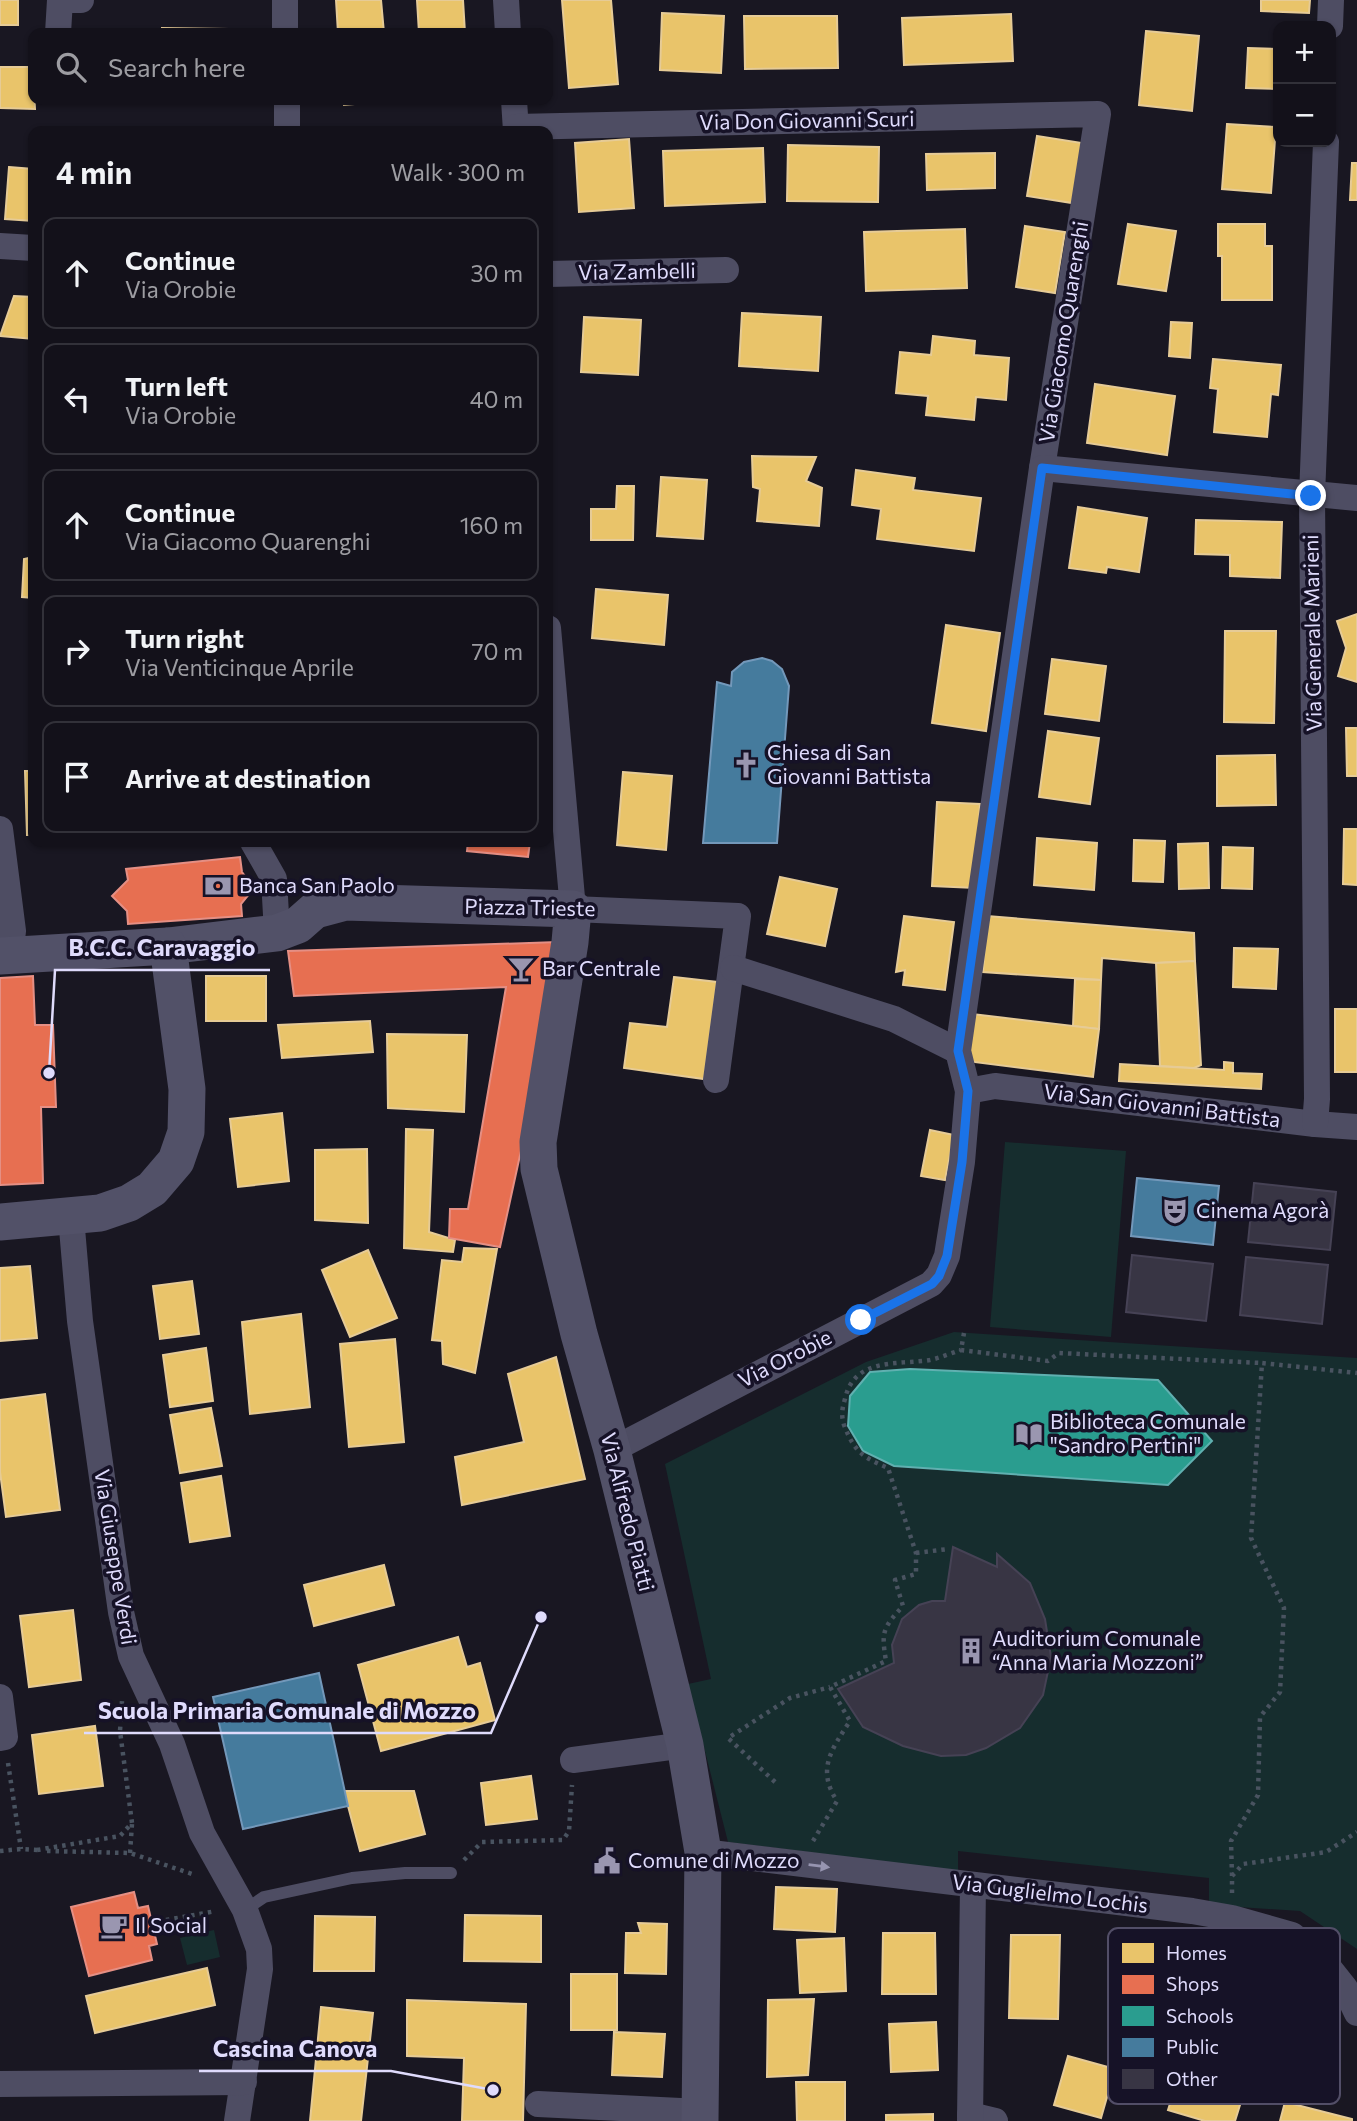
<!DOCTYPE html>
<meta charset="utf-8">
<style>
body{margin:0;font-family:Commissioner,sans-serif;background:#1c1a23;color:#f1f3f6}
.controls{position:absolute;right:21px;top:21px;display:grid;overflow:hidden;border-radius:14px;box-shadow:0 2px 5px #0004}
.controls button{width:63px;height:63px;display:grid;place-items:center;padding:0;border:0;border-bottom:2px solid #323139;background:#13111a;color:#f1f3f6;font:35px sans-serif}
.stop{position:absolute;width:21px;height:21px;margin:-16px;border:5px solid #1a73e8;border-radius:50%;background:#fff}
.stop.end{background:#1a73e8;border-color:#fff;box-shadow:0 2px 7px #0008}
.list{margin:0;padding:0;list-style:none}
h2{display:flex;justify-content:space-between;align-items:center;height:91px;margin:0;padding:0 28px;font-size:30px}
h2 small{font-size:23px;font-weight:400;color:#9d9da2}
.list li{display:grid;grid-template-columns:46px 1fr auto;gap:21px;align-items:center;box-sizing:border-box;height:112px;margin:0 14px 14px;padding:0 14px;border:2px solid #323139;border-radius:14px}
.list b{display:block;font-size:26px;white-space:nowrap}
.list p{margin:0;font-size:23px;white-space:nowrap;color:#9d9da2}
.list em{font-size:23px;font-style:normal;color:#9d9da2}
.icon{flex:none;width:38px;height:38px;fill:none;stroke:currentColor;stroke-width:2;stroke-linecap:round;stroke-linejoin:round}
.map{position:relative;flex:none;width:1357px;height:2121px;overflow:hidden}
.search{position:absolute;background:#13111a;box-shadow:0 2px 5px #0004;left:28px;top:28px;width:525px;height:77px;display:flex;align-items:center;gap:18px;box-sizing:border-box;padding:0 24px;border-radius:14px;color:#9d9da2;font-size:26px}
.panel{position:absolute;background:#13111a;box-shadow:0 2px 5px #0004;left:28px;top:126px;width:525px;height:721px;border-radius:14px}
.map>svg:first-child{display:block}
</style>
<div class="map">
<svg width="1357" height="2121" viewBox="0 0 1357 2121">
<rect width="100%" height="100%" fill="#191722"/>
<g fill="#162d2e">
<path d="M1005,1142L1126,1151L1111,1337L990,1327Z"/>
<path d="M954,1332L1357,1358V1949L1300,1911L1209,1905V1878L958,1851V1871L728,1842L688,1684L711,1679L665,1464L866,1362Z"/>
<path d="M214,1930L220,1957L187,1965L180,1938Z"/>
</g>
<g fill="#e9c46a" stroke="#e6cb96" stroke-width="2">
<rect x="0" y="0" width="18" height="25"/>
<path d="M336,0H381L384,33H338Z"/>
<path d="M417,0H463L465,33H419Z"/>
<path d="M562,0H611L618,84L569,88Z"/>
<path d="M1261,0H1310L1309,13L1261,11Z"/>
<path d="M662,13L724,16L721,73L660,70Z"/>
<path d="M1011,14L1013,61L904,65L902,18Z"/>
<path d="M744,16H837L838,68L745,69Z"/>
<path d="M162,28L228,29V33H162Z"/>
<path d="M1146,31L1199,36L1192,111L1139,105Z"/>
<path d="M1248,48L1278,49V89L1246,88Z"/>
<path d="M0,67H33L35,109L0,108Z"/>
<path d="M343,100H389V101L344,105Z"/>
<path d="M1227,124L1276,127L1271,193L1222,189Z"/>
<path d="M1037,136L1082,143L1072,203L1027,196Z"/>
<path d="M629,139L634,208L579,212L575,143Z"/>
<path d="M788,145L879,147L878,202L787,201Z"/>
<path d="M763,148L765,202L665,206L663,151Z"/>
<path d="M995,153V188L927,190L926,154Z"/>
<path d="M1352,163H1357V200H1350Z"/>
<path d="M9,167L33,169V221L5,219Z"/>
<path d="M1128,224L1176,231L1166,291L1118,284Z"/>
<path d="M1218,224H1265V246H1272V300H1222V256H1218Z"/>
<path d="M1025,226L1065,232L1055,293L1016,287Z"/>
<path d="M965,229L967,288L866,291L864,232Z"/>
<path d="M14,296L33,297V339L0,336Z"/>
<path d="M742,313L821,317L818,371L739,366Z"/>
<path d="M584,317L641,320L638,375L581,372Z"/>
<path d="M1171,322L1192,323L1190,358L1169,356Z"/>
<path d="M933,336L975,341L974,355L1009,358L1006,400L976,397L974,420L926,415L928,396L896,393L900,352L931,355Z"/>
<path d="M1213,359L1281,365L1278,395L1271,394L1267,437L1214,432L1218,389L1210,388Z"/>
<path d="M1095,384L1175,396L1167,455L1087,443Z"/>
<path d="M752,456L816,457L806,481L822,488L819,526L757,521L760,489L753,487Z"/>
<path d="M856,470L915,478L913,490L981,498L974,551L877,539L881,509L852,505Z"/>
<path d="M661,477L707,480L703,539L657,536Z"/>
<path d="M617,486H634L633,540H591V509H616Z"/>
<path d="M1078,507L1147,518L1139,572L1107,567L1106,573L1069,568Z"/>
<path d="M1196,520L1282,522L1280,578L1230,576V555L1195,554Z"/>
<path d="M33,557V598L22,597L24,559Z"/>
<path d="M596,589L668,595L664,645L592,638Z"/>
<path d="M1357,614V682L1338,676L1346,648L1337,621Z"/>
<path d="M946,625L1000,633L986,731L932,723Z"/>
<path d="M1225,631H1276L1274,723L1224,722Z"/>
<path d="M1052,659L1106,666L1099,721L1045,714Z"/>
<path d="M1346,728H1357V776H1347Z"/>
<path d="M1048,731L1099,738L1090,804L1039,797Z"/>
<path d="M1275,755L1276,805L1217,806V756Z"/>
<path d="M25,771H33V835H27Z"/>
<path d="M623,772L672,776L666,850L617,845Z"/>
<path d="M937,802L980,804L975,888L932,886Z"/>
<path d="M1344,829H1357V885L1343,884Z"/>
<path d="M1037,838L1097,843L1094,890L1034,885Z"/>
<path d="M1134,840L1165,841L1163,882L1133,881Z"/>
<path d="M1208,843L1209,888L1179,889L1178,844Z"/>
<path d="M1223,847L1253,848L1252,889L1222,888Z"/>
<path d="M780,877L837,889L825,946L767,934Z"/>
<path d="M904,916L954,922L945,990L903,985L905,970L896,972Z"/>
<path d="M987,916L1194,933L1195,961L1156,963L1102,958L1101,980L983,972Z"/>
<path d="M1234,948L1278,949L1276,989L1233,987Z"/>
<path d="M1195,961L1201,1065L1194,1068L1160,1066L1156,963Z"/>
<rect x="206" y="976" width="60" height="45"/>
<path d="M674,977L717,982L704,1079L624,1068L630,1023L667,1027Z"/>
<path d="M1075,979L1101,980L1099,1029L1073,1026Z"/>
<rect x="1335" y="1009" width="22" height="63"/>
<path d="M972,1014L1099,1029L1093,1077L966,1061Z"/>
<path d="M370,1021L373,1052L282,1058L278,1025Z"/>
<path d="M387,1034L467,1035L464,1112L388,1108Z"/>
<path d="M1224,1062L1233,1063V1073L1262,1074L1261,1089L1119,1081L1120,1064L1224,1070Z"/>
<path d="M282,1113L289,1181L238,1187L230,1119Z"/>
<path d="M406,1129L433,1130L429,1232L455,1240L453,1252L404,1248Z"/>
<path d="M930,1130L954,1135L945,1180L921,1176Z"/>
<path d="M367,1149L368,1223L315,1220V1150Z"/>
<path d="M464,1248L497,1249L475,1373L443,1364L442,1341L432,1340L442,1260L462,1262Z"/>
<path d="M368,1250L397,1318L350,1337L322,1270Z"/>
<path d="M30,1266L37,1338L0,1341V1268Z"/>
<path d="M192,1281L199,1334L160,1339L153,1286Z"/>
<path d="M301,1314L310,1407L250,1414L242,1322Z"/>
<path d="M395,1339L404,1442L349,1447L340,1344Z"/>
<path d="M206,1348L213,1401L170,1407L163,1355Z"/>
<path d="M556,1357L585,1479L462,1505L455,1457L524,1442L508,1374Z"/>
<path d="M45,1394L60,1510L6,1517L0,1472V1400Z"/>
<path d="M211,1408L222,1466L180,1473L170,1415Z"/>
<path d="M221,1476L230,1536L190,1542L181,1483Z"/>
<path d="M384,1565L394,1605L314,1626L304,1585Z"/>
<path d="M73,1610L81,1680L29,1687L20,1616Z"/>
<path d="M458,1637L467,1667L480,1663L495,1720L381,1751L358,1665Z"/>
<path d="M95,1726L103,1786L39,1794L32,1735Z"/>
<path d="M531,1776L537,1819L486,1825L481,1783Z"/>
<path d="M344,1791H414L425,1834L360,1851Z"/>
<path d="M776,1887L837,1889L835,1932L774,1929Z"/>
<path d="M465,1915L541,1916V1962L464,1961Z"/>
<path d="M315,1916L375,1917L374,1971H314Z"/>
<path d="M638,1923L667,1924L666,1974L625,1973L626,1933H641Z"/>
<path d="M883,1933H935L936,1994H882Z"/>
<path d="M1011,1935H1060L1058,2019L1009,2018Z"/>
<path d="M844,1938L846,1991L800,1993L797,1940Z"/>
<path d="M207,1968L215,2005L95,2033L86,1996Z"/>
<rect x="571" y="1974" width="46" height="56"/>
<path d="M814,1999L808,2075L767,2077L768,2000Z"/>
<path d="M407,2000L526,2004L523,2121H462L464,2058L407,2056Z"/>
<path d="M321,2007L373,2013L361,2121H310Z"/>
<path d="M936,2022L938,2070L891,2072L889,2024Z"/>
<path d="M614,2032L665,2034L662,2077L612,2075Z"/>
<path d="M1068,2056L1115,2069L1101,2118L1054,2105Z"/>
<path d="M1185,2056L1249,2076L1235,2121H1205L1168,2110Z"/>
<path d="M796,2082H845V2121H797Z"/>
<path d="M1285,2102L1352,2119V2121H1280Z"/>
<path d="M933,2114V2121H886V2115Z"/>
</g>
<g fill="#e76f51" stroke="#e58f84" stroke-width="2">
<path d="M468,842H530L528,857L467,851Z"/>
<path d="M240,857L242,872L254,888L241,904L242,916L128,924L127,911L112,896L128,880L126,869Z"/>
<path d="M557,942L529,1114L500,1247L449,1238L450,1209H468L506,987L294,996L288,951Z"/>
<path d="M33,976L35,1025H53L56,1107H41L43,1183L0,1185V978Z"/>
<path d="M134,1892L138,1908L148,1906L157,1944L149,1946L152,1960L89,1976L71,1907Z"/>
</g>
<path fill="#2a9d8f" stroke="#60b0b0" stroke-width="2" d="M910,1369L1158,1380L1212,1441L1168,1485L894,1466L863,1451L848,1426L850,1396L870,1372Z"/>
<g fill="#457b9d" stroke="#7398ba" stroke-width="2">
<path d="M762,658L772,661L782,669L789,686L777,843H703L717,682L731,686L732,672L744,662Z"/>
<path d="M1137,1178L1219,1186L1213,1245L1131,1236Z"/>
<path d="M319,1673L348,1806L243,1829L213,1697Z"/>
</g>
<g fill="#383544" stroke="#464255" stroke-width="2">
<path d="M1254,1183L1336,1192L1330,1250L1248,1242Z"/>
<path d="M1132,1255L1213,1264L1206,1321L1126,1312Z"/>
<path d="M1246,1257L1328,1265L1322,1324L1240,1315Z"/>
<path d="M953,1547L997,1567V1554L1030,1583L1045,1619L1051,1657L1043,1695L1020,1728L986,1748L966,1755L941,1756L903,1746L863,1727L838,1689L894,1663L892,1645L902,1619L919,1605L932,1601H945Z"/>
</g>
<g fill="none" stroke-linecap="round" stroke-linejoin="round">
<g stroke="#495360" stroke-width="4.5" stroke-dasharray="3.5 5" stroke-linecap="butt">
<path d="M964,1333L961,1350L1048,1361L1059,1353L1262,1363"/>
<path d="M916,1553L948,1549"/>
<path d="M8,1763L21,1849"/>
<path d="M775,1782L728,1738L790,1698L830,1687"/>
<path d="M813,1841L837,1801C816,1769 832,1749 850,1721L830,1687L886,1661C881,1631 883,1628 903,1606L895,1580L916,1574V1553L888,1468C862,1457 854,1451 844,1425C841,1415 842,1409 845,1399C854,1357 898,1365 930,1360C940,1358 951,1353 961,1350"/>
<path d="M37,1850L120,1836L132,1823L120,1731L122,1701"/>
<path d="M0,1851L21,1849L38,1850"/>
<path d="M47,1851L130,1853L195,1875"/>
<path d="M130,1853L132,1824"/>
<path d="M464,1860L482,1842L563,1840L569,1831L572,1785"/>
<path d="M1232,1876L1231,1841L1258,1795L1260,1717L1280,1692L1284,1608L1251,1538L1262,1363L1357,1373"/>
<path d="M1232,1893V1876L1243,1864L1326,1852L1357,1832"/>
<path d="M166,1920L216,1911"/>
</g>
<path stroke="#4e4d63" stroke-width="12" d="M245,1910L264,1897L352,1878L405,1873H451"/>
<g stroke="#4e4d63" stroke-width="26">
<path d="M285,0V33"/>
<path d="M506,0L508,33"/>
<path d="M1330,26L1331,0"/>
<path d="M58,33L60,0H81"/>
<path d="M287,100V131"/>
<path d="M514,100L516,131"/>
<path d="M516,127L1098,114L1042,468L958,1051L968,1091L962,1162L947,1256L939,1275L931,1284L612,1450"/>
<path d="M0,246L33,248"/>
<path d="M548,274L726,270"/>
<path d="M1042,468L1357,498"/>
<path d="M548,628L573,909L738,916L716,1080"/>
<path d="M0,829L13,931L10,956"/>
<path d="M253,842L274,879L277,933"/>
<path d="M733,968L894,1019L958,1051"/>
<path d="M968,1091L995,1086L1315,1124L1357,1127"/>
<path d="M1315,1124L1317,1099L1312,496L1326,142"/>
<path d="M71,1217L80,1321L121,1612L131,1656L172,1744L202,1833L245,1910L259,1949L260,1969L237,2121"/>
<path d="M0,1697L5,1737L0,1738"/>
<path d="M573,1760L685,1745"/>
<path d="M703,1852L1192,1911L1232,1918L1292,1935L1322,1959L1345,1988L1357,2013"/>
<path d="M0,2084L244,2082"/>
<path d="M538,2104L701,2112"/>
<path d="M970,2115L995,2121"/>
<path d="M970,2121L973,1885"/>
</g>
<g stroke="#525168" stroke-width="37">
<path d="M0,956L168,946L277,933L298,925L315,910L345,902L573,909L570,942L538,1142L539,1169L579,1334L612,1450L685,1745L703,1852L700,2121"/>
<path d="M0,1222L100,1213L129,1203L152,1189L176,1161L186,1132L187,1089L168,946"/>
</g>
</g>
<defs><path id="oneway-solid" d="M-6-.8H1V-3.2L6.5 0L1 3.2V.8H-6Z" transform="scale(1.75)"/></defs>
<use fill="#9694b0" href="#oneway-solid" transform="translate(819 1866) rotate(7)"/>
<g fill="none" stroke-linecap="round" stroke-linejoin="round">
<path stroke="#1a73e8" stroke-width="9" d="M861,1320L932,1284L939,1276L947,1256L962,1162L968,1091L958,1051L1042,468L1311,496"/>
</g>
<defs>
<g id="church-bare" transform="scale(2.1)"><path d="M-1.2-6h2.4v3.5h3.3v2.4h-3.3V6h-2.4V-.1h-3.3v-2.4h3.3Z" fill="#9a96b0" stroke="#161227" stroke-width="2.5" paint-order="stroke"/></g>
<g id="bank-bare" transform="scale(2.1)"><path d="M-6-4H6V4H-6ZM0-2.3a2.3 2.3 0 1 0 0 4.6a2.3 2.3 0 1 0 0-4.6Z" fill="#9a96b0" stroke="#161227" stroke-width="2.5" paint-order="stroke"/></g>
<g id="bar-bare" transform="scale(2.1)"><path d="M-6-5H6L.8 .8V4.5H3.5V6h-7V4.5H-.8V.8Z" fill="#9a96b0" stroke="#161227" stroke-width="2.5" paint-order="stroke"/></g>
<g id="theatre-bare" transform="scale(2.1)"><path d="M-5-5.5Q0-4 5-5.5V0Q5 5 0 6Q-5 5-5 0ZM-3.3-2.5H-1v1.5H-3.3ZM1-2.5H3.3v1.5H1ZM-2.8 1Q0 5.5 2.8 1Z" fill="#9a96b0" stroke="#161227" stroke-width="2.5" paint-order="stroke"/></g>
<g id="library-bare" transform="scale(2.1)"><path d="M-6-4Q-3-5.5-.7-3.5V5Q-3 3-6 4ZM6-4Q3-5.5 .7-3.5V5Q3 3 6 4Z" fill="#9a96b0" stroke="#161227" stroke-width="2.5" paint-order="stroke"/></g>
<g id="building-bare" transform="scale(2.1)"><path d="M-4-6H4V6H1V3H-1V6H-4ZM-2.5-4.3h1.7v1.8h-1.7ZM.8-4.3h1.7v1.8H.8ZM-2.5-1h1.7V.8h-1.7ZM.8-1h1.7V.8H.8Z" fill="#9a96b0" stroke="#161227" stroke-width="2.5" paint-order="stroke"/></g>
<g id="civic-bare" transform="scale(2.1)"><path d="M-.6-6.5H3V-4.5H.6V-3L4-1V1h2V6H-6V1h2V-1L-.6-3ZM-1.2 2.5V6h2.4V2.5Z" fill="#9a96b0" stroke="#161227" stroke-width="2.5" paint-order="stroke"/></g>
<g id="cafe-bare" transform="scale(2.1)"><path d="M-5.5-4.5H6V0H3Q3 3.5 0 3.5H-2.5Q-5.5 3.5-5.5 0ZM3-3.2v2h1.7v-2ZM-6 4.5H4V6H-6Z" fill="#9a96b0" stroke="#161227" stroke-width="2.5" paint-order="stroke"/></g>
</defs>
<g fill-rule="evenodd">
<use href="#church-bare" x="746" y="765"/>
<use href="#bank-bare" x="218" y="886"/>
<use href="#bar-bare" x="521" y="969"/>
<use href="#theatre-bare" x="1175" y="1211"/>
<use href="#library-bare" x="1029" y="1434"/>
<use href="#building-bare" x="971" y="1651"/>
<use href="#civic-bare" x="607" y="1861"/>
<use href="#cafe-bare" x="114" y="1926"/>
</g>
<g text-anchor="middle" stroke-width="7" stroke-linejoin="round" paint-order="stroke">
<g font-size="21" fill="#dfdbfc" stroke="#161227">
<text transform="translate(807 121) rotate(-1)" y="7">Via Don Giovanni Scuri</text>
<text transform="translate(637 272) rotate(-1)" y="7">Via Zambelli</text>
<text transform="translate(1064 332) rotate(-81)" y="7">Via Giacomo Quarenghi</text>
<text transform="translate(1313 633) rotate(-91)" y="7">Via Generale Marieni</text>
<text transform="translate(530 908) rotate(1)" y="7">Piazza Trieste</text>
<text transform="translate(1162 1106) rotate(7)" y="7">Via San Giovanni Battista</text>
<text transform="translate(785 1359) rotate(-27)" y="7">Via Orobie</text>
<text transform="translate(627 1512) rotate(76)" y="7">Via Alfredo Piatti</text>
<text transform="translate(115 1557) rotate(81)" y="7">Via Giuseppe Verdi</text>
<text transform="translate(1050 1894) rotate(7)" y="7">Via Guglielmo Lochis</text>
</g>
<g font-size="21" fill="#dfdbfc" stroke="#161227" text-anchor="start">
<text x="767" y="760">Chiesa di San<tspan x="767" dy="24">Giovanni Battista</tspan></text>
<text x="239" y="893">Banca San Paolo</text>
<text x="542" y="976">Bar Centrale</text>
<text x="1196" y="1218">Cinema Agorà</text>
<text x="1050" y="1429">Biblioteca Comunale<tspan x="1050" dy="24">"Sandro Pertini"</tspan></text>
<text x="992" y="1646">Auditorium Comunale<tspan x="992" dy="24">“Anna Maria Mozzoni”</tspan></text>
<text x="628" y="1868">Comune di Mozzo</text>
<text x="135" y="1933">Il Social</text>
</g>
</g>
<rect x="1108" y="1928" width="232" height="176" rx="10" fill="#161227" stroke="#524e67" stroke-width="2"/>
<rect x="1122" y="1943" width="32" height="20" fill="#e9c46a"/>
<rect x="1122" y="1975" width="32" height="19" fill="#e76f51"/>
<rect x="1122" y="2006" width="32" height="20" fill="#2a9d8f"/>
<rect x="1122" y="2038" width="32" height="19" fill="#457b9d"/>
<rect x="1122" y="2069" width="32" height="20" fill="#383544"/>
<g font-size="19" fill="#dfdbfc">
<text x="1166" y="1960">Homes</text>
<text x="1166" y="1991">Shops</text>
<text x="1166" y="2023">Schools</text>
<text x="1166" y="2054">Public</text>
<text x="1166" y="2086">Other</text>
</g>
<path fill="none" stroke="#dfdbfc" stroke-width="2.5" d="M49 1073L55 970H270M541 1617L491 1733H84M493 2090L391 2071H199"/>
<g fill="#dfdbfc" stroke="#161227" stroke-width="2.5">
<circle cx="49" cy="1073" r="7"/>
<circle cx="541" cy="1617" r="7"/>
<circle cx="493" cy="2090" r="7"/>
</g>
<g font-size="23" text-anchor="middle" font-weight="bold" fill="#dfdbfc" stroke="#161227" stroke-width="7" stroke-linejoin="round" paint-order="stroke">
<text x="162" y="956">B.C.C. Caravaggio</text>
<text x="287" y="1719">Scuola Primaria Comunale di Mozzo</text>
<text x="295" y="2057">Cascina Canova</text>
</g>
</svg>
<div class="controls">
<button>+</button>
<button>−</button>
</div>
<div class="stop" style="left:861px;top:1320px"></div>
<div class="stop end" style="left:1311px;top:496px"></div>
<div class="search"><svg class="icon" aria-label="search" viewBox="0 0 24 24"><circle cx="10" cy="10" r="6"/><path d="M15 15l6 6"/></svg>Search here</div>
<section class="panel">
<h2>4 min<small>Walk · 300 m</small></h2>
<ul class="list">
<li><svg class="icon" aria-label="ahead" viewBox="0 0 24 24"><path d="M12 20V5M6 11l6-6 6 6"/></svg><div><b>Continue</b><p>Via Orobie</p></div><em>30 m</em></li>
<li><svg class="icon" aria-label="left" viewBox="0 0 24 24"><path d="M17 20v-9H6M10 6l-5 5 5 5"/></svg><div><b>Turn left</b><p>Via Orobie</p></div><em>40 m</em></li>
<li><svg class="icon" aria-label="ahead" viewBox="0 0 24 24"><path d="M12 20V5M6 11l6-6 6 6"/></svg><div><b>Continue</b><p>Via Giacomo Quarenghi</p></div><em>160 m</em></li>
<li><svg class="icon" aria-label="right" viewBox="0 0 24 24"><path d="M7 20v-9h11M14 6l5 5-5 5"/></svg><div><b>Turn right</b><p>Via Venticinque Aprile</p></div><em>70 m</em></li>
<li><svg class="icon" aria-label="arrive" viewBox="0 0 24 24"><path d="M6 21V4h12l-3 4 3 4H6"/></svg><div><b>Arrive at destination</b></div></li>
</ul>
</section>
</div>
